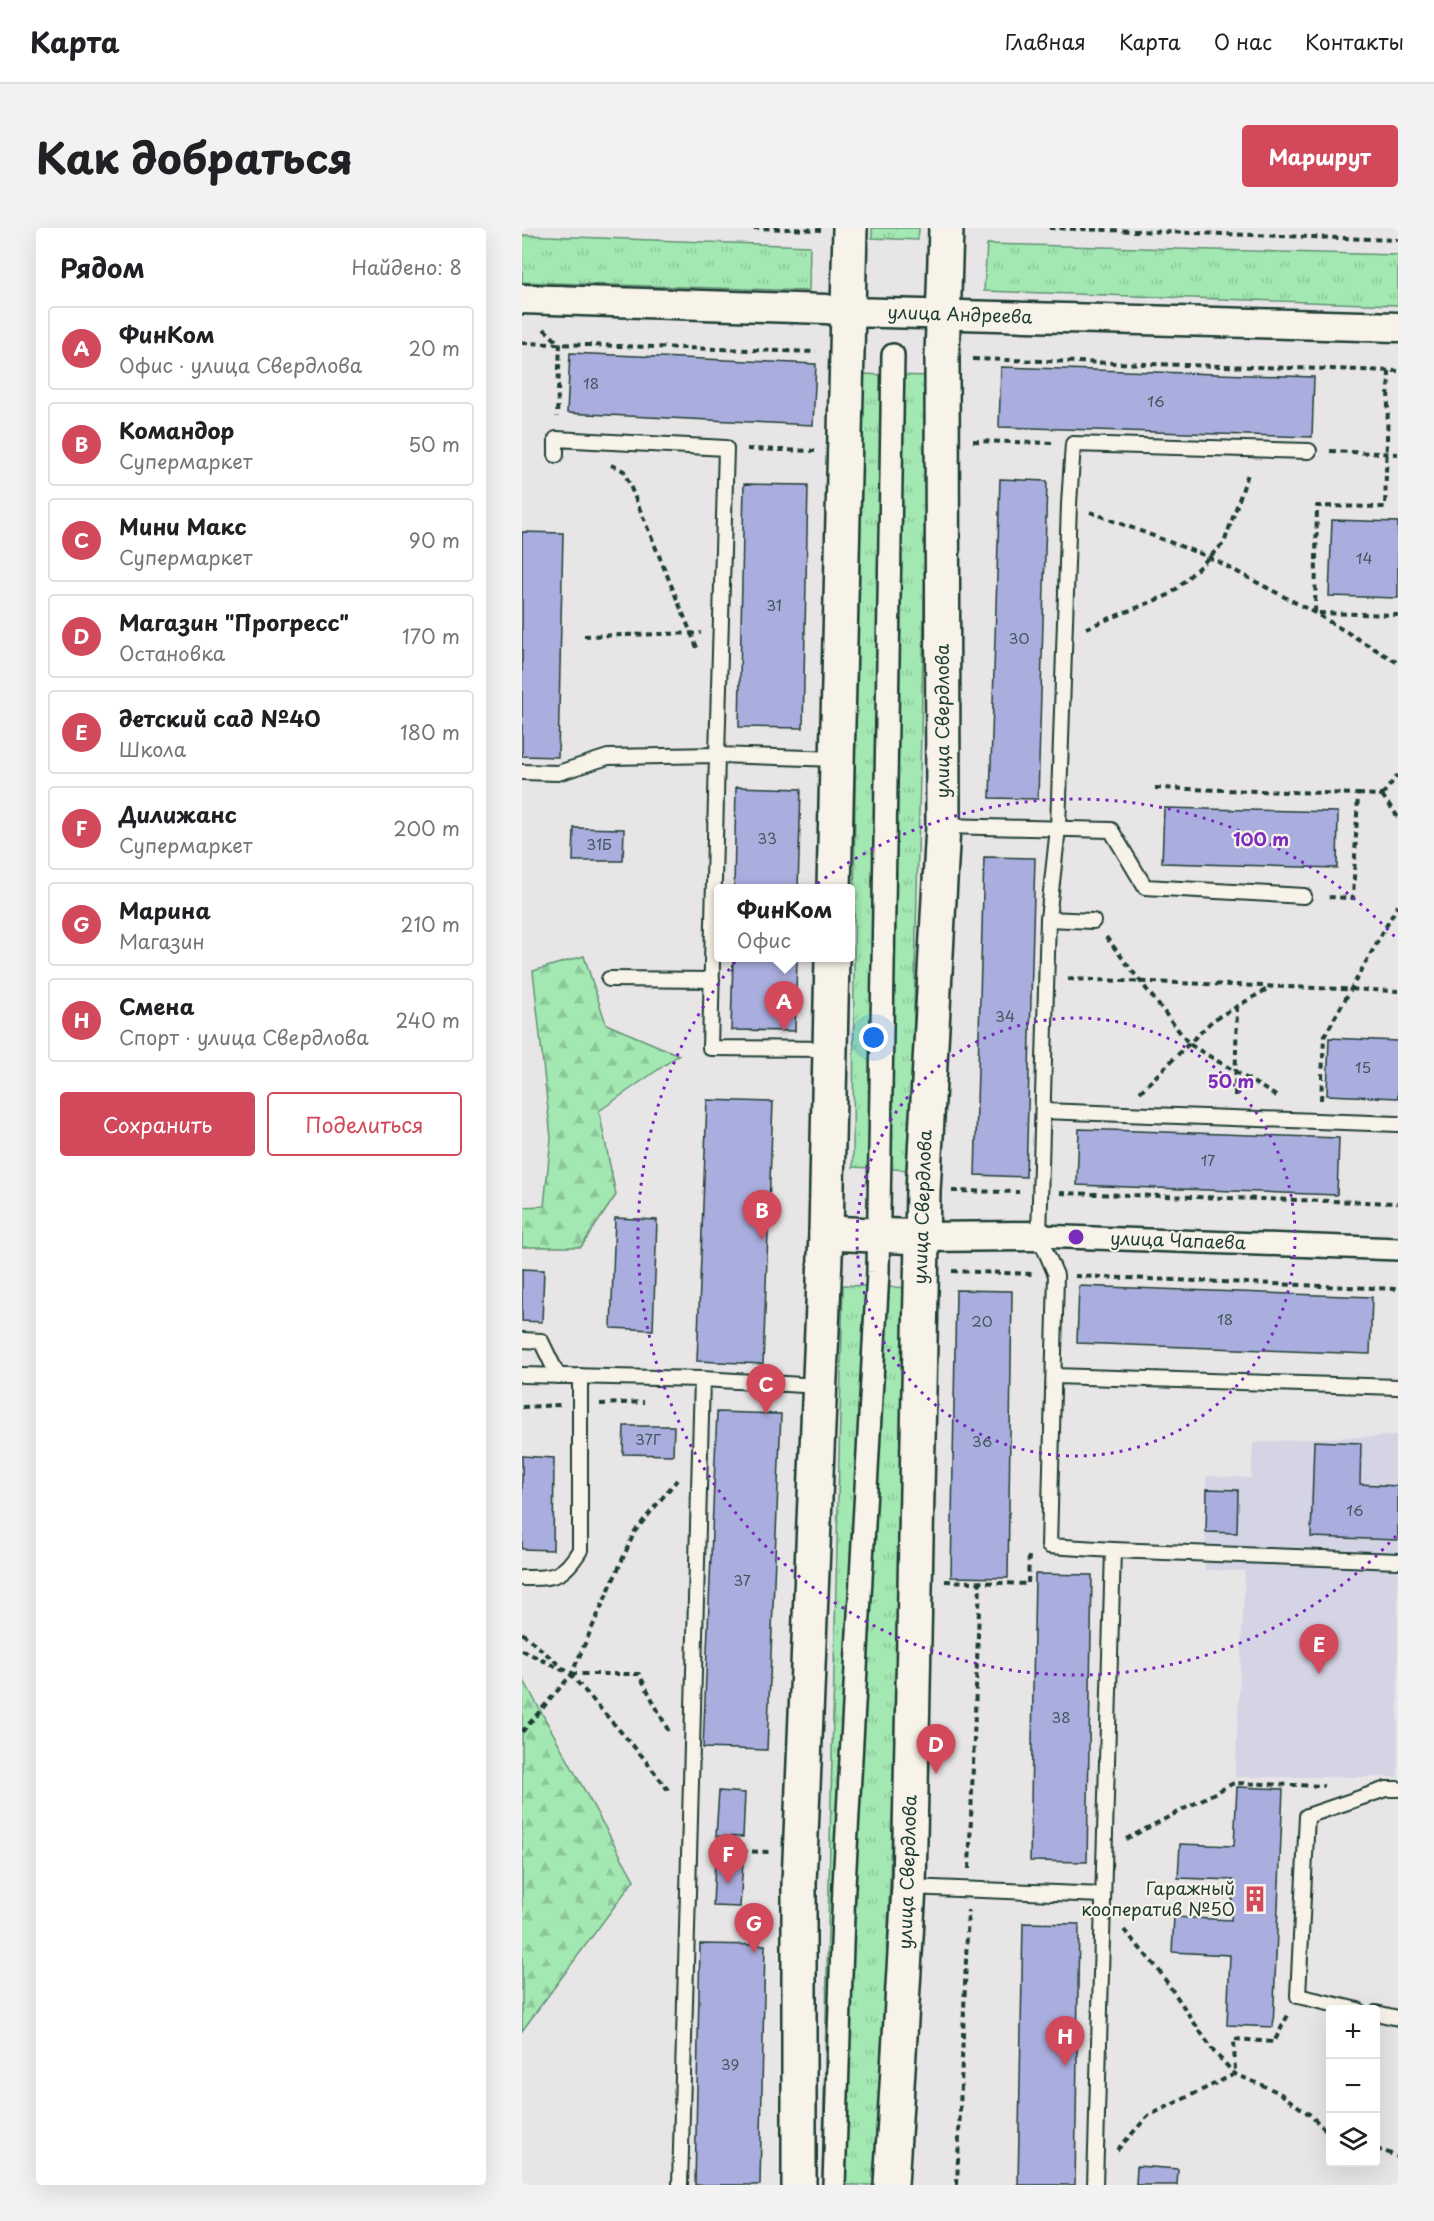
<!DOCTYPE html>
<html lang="ru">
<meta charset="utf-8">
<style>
body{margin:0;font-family:"Playpen Sans",sans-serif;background:#f2f2f2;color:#202124}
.controls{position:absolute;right:18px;bottom:18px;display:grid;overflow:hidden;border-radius:6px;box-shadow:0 6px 24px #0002}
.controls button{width:54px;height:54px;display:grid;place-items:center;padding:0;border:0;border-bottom:2px solid #e0e0e0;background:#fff;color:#202124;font:30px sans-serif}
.you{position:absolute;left:352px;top:810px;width:21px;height:21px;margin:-15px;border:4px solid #fff;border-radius:50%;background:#1a73e8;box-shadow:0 0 0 9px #1a73e833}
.badge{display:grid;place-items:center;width:39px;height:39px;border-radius:50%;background:#d1495b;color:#fff;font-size:20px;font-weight:700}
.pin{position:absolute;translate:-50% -50px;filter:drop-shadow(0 2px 3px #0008)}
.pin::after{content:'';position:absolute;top:32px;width:21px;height:18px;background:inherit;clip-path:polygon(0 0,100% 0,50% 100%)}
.popup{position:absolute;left:192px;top:656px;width:141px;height:78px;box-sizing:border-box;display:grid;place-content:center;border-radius:6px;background:#fff;filter:drop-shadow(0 2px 4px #0005);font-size:20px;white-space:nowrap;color:#757577}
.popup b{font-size:22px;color:#202124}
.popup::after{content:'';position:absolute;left:50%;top:100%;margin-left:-12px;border:12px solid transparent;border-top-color:#fff}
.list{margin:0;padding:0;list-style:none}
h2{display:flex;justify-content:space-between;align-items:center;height:78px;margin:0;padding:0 24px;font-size:26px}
h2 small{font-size:20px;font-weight:400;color:#757577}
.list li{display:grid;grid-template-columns:39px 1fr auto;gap:18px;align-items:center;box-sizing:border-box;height:84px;margin:0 12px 12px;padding:0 12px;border:2px solid #e0e0e0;border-radius:6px}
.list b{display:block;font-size:22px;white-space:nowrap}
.list p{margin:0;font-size:20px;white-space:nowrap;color:#757577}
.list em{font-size:20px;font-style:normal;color:#757577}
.actions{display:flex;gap:12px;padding:18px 24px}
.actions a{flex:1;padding:14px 0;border:2px solid #d1495b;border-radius:6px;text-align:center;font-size:21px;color:#d1495b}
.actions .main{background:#d1495b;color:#fff}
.icon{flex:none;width:33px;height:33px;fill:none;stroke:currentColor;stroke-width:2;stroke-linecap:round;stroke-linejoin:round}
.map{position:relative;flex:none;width:876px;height:1957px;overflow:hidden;border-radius:6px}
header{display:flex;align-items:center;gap:36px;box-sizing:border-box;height:84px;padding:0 30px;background:#fff;border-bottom:2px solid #e0e0e0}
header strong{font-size:28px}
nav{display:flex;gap:33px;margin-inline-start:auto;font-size:21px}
.intro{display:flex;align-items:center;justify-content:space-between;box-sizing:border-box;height:144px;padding:0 36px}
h1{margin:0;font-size:42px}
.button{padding:15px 27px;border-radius:6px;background:#d1495b;color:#fff;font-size:21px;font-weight:700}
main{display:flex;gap:36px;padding:0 36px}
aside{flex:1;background:#fff;border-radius:6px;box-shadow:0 6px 24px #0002}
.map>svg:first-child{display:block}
</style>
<header>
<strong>Карта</strong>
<nav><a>Главная</a><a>Карта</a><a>О нас</a><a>Контакты</a></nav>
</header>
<div class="intro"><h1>Как добраться</h1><a class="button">Маршрут</a></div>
<main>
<aside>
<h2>Рядом<small>Найдено: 8</small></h2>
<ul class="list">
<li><span class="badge">A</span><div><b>ФинКом</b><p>Офис · улица Свердлова</p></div><em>20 m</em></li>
<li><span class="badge">B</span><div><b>Командор</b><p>Супермаркет</p></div><em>50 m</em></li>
<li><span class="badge">C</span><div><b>Мини Макс</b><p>Супермаркет</p></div><em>90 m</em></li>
<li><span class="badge">D</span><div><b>Магазин &quot;Прогресс&quot;</b><p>Остановка</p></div><em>170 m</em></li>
<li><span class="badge">E</span><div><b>детский сад №40</b><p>Школа</p></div><em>180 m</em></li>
<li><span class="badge">F</span><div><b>Дилижанс</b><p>Супермаркет</p></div><em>200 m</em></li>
<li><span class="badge">G</span><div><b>Марина</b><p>Магазин</p></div><em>210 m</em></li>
<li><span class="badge">H</span><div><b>Смена</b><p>Спорт · улица Свердлова</p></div><em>240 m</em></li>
</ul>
<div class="actions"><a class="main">Сохранить</a><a>Поделиться</a></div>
</aside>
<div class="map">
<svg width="876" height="1957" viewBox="0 0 876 1957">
<defs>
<pattern id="grass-tufts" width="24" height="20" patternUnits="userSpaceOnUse" patternTransform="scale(1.5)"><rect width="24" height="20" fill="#a3e7b2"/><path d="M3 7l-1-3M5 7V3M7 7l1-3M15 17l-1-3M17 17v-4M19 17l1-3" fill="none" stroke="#8cc79a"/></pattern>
<pattern id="forest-firs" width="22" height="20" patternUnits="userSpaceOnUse" patternTransform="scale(1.5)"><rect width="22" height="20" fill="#a3e7b2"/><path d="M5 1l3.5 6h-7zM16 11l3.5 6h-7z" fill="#8cc79a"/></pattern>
</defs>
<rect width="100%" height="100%" fill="#e8e5e6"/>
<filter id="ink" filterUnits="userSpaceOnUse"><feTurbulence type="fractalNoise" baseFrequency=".0167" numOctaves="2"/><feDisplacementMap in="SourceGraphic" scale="12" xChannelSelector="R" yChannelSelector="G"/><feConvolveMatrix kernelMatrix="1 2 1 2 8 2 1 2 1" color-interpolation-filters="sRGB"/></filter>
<g filter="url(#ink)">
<path fill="#d5d4e4" d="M876,1208V1549H713L723,1343L683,1342L684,1248L729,1250L731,1215L792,1210Z"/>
<g fill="url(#grass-tufts)" stroke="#619273" stroke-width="1.5">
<path d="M350,0H397L396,12L350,10Z"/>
<path d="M0,7L288,18L287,63L0,54Z"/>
<path d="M465,16L876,27V77L462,63Z"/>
<path d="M335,146L408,148L388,942L331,939Z"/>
<path d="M321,1057L391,1060L356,1957H300Z"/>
</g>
<g fill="url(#forest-firs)" stroke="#619273" stroke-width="1.5">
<path d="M62,728L84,796L157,827L77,883L94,967L59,1019H0V979L22,978L29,910L11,743Z"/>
<path d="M0,1449L112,1652L0,1803Z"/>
</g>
<g fill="#aaaede" stroke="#1f3d34" stroke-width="1.5">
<path d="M48,125L294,136L291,197L45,185Z"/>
<path d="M479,139L792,149L790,209L477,199Z"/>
<path d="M478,251L525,253L516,571L468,570Z"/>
<path d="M222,256L286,257L281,500L217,499Z"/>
<path d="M810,292L876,294V370L807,368Z"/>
<path d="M0,304L41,305L36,529L0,528Z"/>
<path d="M214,559L279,561L276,660H212Z"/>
<path d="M642,580L816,584L815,640L640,635Z"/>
<path d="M52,600L102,601L101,633H51Z"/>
<path d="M462,629L513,630L504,949L453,947Z"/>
<path d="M211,730H275L273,803L209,802Z"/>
<path d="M807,810L876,813V870L805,867Z"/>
<path d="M185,872L251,874L241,1136L175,1133Z"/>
<path d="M557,901L817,910L815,967L555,957Z"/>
<path d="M93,990L135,992L131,1102L89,1100Z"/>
<path d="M0,1041L22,1042L20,1094L0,1093Z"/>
<path d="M557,1058L850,1069L848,1126L555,1115Z"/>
<path d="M434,1062L490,1063L486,1350L429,1349Z"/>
<path d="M195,1184L259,1186L245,1522L181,1520Z"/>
<path d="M102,1198H152L151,1227L101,1226Z"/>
<path d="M792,1213L839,1215L838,1256L876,1258V1312L789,1309Z"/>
<path d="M0,1228L32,1230L31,1322L0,1321Z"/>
<path d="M685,1261L716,1262L715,1305L684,1304Z"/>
<path d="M513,1346L570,1347L565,1634L508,1633Z"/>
<path d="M715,1559L761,1561L751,1799L705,1797L708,1727L650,1724L652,1689L709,1692L711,1652L656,1650L658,1616L712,1618Z"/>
<path d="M197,1563L223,1565L221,1609L194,1608Z"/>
<path d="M193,1632L221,1634L218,1679L191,1678Z"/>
<path d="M501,1695L557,1696L553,1957H496Z"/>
<path d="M178,1716L243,1717L238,1957H173Z"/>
<path d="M615,1938L656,1941L655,1957H614Z"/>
</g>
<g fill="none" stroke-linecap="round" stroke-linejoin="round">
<g stroke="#1f3d34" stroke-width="18">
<g id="service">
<path d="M34,227V211L204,220L195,527L315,531"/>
<path d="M0,544L36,545L86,529L195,527L188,820L308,821"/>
<path d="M421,598L589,602L623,659L782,668"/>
<path d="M526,691L571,693"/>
<path d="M87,751L190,752"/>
<path d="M521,883L876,896"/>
<path d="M0,1112L19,1113L36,1148"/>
<path d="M0,1147L180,1151"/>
<path d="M532,1148L876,1159"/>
<path d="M591,1322L876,1333"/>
<path d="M0,1350C32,1350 41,1350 58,1322V1148"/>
<path d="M387,1659L581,1667"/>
<path d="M836,1782L776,1768L785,1588L864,1561H876"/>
<path d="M854,1785L876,1790"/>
<path d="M158,1957L180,1151L298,1158"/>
<path d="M573,1957L591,1322L527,1318L534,1047L517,1008L526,691L536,600L547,276L551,216L787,223"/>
</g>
</g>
<g stroke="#1f3d34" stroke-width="26">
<g id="pedestrian">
<path d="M517,1008L876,1021"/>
<path d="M312,1957L322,1657L356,1044L371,127"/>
</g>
</g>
<g stroke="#1f3d34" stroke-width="33">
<g id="minor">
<path d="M0,71L304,81L326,84L876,99"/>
<path d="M400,1009L517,1008"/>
</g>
</g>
<g stroke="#1f3d34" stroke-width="38">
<g id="tertiary">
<path d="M312,660L328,0"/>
<path d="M304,1005L400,1009"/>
<path d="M277,1957V1655L304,1005L310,730"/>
<path d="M369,1957L387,1659L401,963L421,598L420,129L424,0"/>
</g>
</g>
<g stroke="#1f3d34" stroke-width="4" stroke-dasharray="6 4.5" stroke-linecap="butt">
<path d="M231,0L299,2"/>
<path d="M527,0L876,12"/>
<path d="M22,101L38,116L35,189"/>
<path d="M0,115L294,124"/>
<path d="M451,131L876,143"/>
<path d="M867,143L863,279L795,278L793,385L876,387"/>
<path d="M451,213L530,215"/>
<path d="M225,221L293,223"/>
<path d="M808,223L876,226"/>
<path d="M89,237L102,243L176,422"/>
<path d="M568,284L687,329L793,385L876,435"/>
<path d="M564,400L649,366L702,315L727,243"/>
<path d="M62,408L179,405"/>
<path d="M633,560L836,566L831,670L803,669"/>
<path d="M836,566L860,567"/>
<path d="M860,567L876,589"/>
<path d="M860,567L876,547"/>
<path d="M584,709L667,816L756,869"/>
<path d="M546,751L876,763"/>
<path d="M618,864L691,792L749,759"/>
<path d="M713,868L715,778"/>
<path d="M799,872L802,809L876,677"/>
<path d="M430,963L497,964"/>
<path d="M538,965L876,975"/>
<path d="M430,1043L510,1046"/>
<path d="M553,1048L876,1061"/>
<path d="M78,1176L122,1174"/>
<path d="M0,1179L38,1177"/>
<path d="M423,1353L506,1356L507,1326"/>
<path d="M0,1405L49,1447L120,1528L146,1562"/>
<path d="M0,1422L42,1443"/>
<path d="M49,1446H117L147,1504"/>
<path d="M0,1504L49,1447L113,1303L155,1252"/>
<path d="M604,1611L712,1555L802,1558"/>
<path d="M188,1622L247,1624"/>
<path d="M447,1641L458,1355"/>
<path d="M602,1702L636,1741L692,1824L713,1846L756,1864L787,1886L808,1906"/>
<path d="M595,1922L626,1888L713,1846L712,1811L752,1814L767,1785"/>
<path d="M854,1923L860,1922L876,1929"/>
<path d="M435,1957L446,1682"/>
</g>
<use href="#service" stroke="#f7f3e8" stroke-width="14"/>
<use href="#pedestrian" stroke="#f7f3e8" stroke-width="21"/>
<use href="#minor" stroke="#f7f3e8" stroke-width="28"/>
<use href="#tertiary" stroke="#f7f3e8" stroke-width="33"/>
</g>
</g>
<g fill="none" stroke="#7b2cbf" stroke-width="3" stroke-dasharray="3 6">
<circle cx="554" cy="1009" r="219"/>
<path d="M874 1308A438 438 0 1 1 874 710"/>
</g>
<defs>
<g id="building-bare" transform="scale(2.07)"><path d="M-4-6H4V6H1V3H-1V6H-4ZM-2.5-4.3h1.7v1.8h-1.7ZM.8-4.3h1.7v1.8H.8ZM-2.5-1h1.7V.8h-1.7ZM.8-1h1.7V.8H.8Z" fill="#d1495b" stroke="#f7f3e8" stroke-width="2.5" paint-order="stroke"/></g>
</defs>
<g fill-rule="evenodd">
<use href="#building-bare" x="733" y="1671"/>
</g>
<g text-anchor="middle" stroke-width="4.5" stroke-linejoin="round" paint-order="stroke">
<g font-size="15" fill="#42595e">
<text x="69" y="161">18</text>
<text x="634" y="179">16</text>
<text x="842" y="336">14</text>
<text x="252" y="383">31</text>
<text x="497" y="416">30</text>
<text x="245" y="616">33</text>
<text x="77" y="622">31Б</text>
<text x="483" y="794">34</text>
<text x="841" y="845">15</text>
<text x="686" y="938">17</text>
<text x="703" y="1097">18</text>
<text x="460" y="1099">20</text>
<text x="126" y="1217">37Г</text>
<text x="460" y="1219">36</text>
<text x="833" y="1288">16</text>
<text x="220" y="1358">37</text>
<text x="539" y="1495">38</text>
<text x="208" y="1842">39</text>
</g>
<g font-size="18" fill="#1f3d34" stroke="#f7f3e8">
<text transform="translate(438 87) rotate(2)" y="6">улица Андреева</text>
<text transform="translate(421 493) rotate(-90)" y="6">улица Свердлова</text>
<text transform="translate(401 979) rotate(-88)" y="6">улица Свердлова</text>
<text transform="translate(656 1013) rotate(2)" y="6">улица Чапаева</text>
<text transform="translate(386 1644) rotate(-88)" y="6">улица Свердлова</text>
</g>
<g font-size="18" fill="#1f3d34" stroke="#f7f3e8" text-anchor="end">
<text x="713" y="1667">Гаражный<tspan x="713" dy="21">кооператив №50</tspan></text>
</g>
</g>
<circle cx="554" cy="1009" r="9" fill="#7b2cbf" stroke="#f7f3e8" stroke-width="3"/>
<g font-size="18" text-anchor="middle" font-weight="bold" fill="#7b2cbf" stroke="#f7f3e8" stroke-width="4.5" stroke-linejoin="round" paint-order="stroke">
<text x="739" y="618">100 m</text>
<text x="709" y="860">50 m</text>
</g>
</svg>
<div class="controls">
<button>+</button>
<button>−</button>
<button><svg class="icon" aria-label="layers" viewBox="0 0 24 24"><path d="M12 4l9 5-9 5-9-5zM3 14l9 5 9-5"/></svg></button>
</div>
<div class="you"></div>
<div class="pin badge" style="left:262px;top:803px">A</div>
<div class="popup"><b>ФинКом</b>Офис</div>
<div class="pin badge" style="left:240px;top:1012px">B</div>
<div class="pin badge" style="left:244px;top:1186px">C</div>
<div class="pin badge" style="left:414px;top:1546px">D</div>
<div class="pin badge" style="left:797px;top:1446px">E</div>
<div class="pin badge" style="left:206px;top:1656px">F</div>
<div class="pin badge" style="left:232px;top:1725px">G</div>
<div class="pin badge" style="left:543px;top:1838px">H</div>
</div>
</main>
